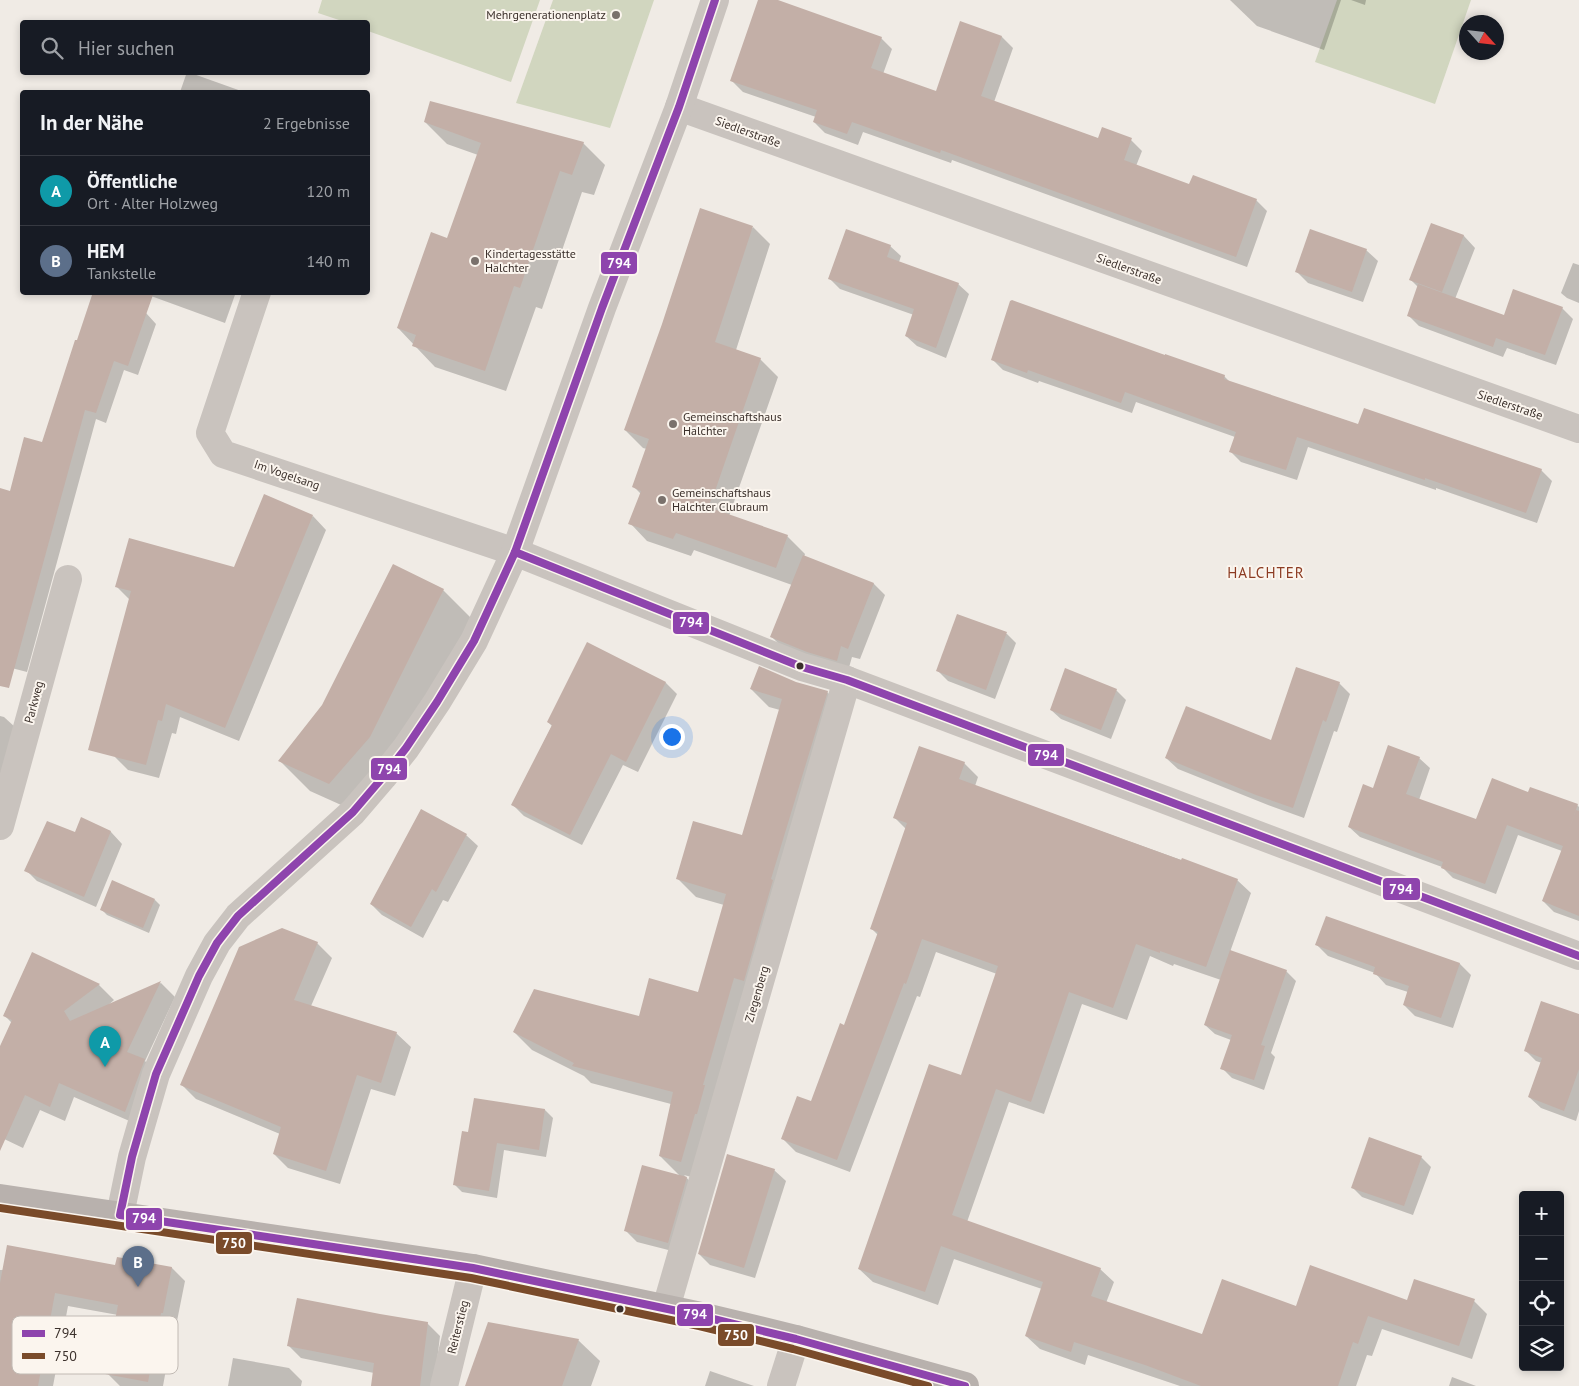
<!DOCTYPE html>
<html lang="de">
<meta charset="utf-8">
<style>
body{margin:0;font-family:"PT Sans",sans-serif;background:#20242c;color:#f1f3f6}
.controls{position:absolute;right:15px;bottom:15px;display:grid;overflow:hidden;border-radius:5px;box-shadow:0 2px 8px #0003}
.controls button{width:45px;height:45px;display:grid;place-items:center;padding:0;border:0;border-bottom:1px solid #363941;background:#171b24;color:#f1f3f6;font:25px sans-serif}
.compass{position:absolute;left:1459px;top:15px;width:45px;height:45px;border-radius:50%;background:#171b24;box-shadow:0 2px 8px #0003;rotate:117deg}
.you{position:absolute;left:671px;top:736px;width:18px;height:18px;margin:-12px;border:4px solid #fff;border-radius:50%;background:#1a73e8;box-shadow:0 0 0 8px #1a73e833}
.badge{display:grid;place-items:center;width:32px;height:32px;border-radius:50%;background:#0b8043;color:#fff;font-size:16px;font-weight:700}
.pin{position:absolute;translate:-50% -41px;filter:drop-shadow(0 1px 2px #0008)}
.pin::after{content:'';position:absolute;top:26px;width:18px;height:15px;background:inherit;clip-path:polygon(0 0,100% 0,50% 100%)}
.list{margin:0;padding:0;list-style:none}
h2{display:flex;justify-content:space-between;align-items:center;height:65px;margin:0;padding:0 20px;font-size:21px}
h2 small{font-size:16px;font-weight:400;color:#9ea1a6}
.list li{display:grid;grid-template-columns:32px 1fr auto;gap:15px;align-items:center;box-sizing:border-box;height:70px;padding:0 20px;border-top:1px solid #363941}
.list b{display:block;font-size:19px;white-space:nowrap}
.list p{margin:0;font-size:16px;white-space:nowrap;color:#9ea1a6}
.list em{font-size:16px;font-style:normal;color:#9ea1a6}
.icon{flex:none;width:28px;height:28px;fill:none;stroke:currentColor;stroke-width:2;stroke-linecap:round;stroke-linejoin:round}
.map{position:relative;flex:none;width:1579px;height:1386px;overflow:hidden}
.search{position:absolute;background:#171b24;box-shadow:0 2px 8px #0003;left:20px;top:20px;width:350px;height:55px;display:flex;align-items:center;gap:12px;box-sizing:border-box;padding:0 18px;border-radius:5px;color:#9ea1a6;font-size:19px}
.panel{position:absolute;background:#171b24;box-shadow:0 2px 8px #0003;left:20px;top:90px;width:350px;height:205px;border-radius:5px}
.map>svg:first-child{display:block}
</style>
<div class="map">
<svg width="1579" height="1386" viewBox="0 0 1579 1386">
<rect width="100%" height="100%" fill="#f0ebe5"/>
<g fill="#d1d6bf">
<path d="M322,0H540L511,82L368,31V22H345L318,13Z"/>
<path d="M553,0H654L610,128L516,103Z"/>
<path d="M1337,0H1471L1435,104L1315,62Z"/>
</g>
<g fill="#0003">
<path d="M759,0H773L881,38L892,49L883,74L937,93L961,23L1002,37L1013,48L994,102L1099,139L1131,140L1142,151L1136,166L1190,186L1256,200L1267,211L1247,267L952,160L951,163L863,132L858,145L825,133L814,122L816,117L743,92L732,81Z"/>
<path d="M1230,0H1341L1324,50L1257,26Z"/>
<path d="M1351,0H1366L1365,5Z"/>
<path d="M187,72H188L244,92H180Z"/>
<path d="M425,122L583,143L605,165L594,195L582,192L542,309L536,307L506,391L435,367L398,328L448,240L478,155L447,144Z"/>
<path d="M1432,224L1464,236L1475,248L1455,299L1505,316L1562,308L1573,319L1556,365L1507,348L1503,357L1419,326L1408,315L1418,287L1411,280Z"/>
<path d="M753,227L770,244L736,350L760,359L778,377L729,516L787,536L805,554L804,557L874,584L885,595L860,659L852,657L848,671L783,648L772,637L792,585L694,550L691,556L647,541L630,523L641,494L633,486L647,449L643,448L625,430Z"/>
<path d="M890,246L901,256L899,262L958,284L969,294L946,358L917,346L906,336L914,315L840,289L830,279Z"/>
<path d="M1366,250L1378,261L1363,302L1308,283L1297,272Z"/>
<path d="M1573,263L1579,265V303L1567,298L1561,293Z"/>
<path d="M148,292H236L225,323L151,296Z"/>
<path d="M146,313L156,324L138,375L124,370L106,423L96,419L27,672L0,665V490L11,493L43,443Z"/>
<path d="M992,359L1224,376L1230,382L1359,425L1541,470L1552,481L1537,523L1436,488V490L1308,447L1297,480L1241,462L1230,451L1235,437L1136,402L1132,413L1039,381L1038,383L1003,370Z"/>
<path d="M313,516L326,530L239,741L180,717L176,734L172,733L159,778L128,770L115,757L130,600L117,587L234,568Z"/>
<path d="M443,590L473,620L359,813L310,791L280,761Z"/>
<path d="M958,616L1007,634L1016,643L995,699L948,681L938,671Z"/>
<path d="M588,644L666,683L677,694L638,772L623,765L582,845L524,816L513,805L552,726L548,722Z"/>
<path d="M796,683L827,692L845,710L699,1179L684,1175L698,1190L680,1253L637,1242L625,1230L681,1177L660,1156L671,1104L591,1083L584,1076L532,1050L514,1032L640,1018L699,993L724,905L696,897L678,879L743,837L780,710L769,707L751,689Z"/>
<path d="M1339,683L1350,694L1337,732L1334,731L1304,818L1268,805L1178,769L1166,758L1271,741Z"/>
<path d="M1116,690L1126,700L1111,739L1061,719L1051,710Z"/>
<path d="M0,716L4,717L16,728L0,790Z"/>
<path d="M1419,758L1430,768L1419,800L1476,821L1529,794L1577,805L1579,807V921L1554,912L1543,901L1562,851L1518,835L1496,894L1453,878L1442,867L1360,837L1349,827L1374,789Z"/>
<path d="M964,763L978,777L975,786L1237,880L1251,893L1230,952L1286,971L1296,981L1271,1053L1275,1057L1264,1090L1232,1078L1222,1068L1231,1040L1215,1034L1205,1025L1221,980L1174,964L1173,966L1150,956L1127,1020L1082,1004L1044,1114L1009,1102L967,1222L1100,1269L1114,1282L1106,1303L1202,1335L1296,1308L1407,1302L1474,1301L1487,1314L1472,1359L1382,1329L1372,1356L1367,1355L1356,1386H1180L1088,1355L1085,1365L1040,1349L1026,1336L1042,1289L954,1259L938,1305L873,1282L859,1269L962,1077L997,974L936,952L920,997L917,996L850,1172L796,1152L783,1139L812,1103L845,1026L878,935L871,928L907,830L895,818Z"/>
<path d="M82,819L111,832L122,844L96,907L37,881L26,870L76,833Z"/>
<path d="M466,835L478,846L448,902L443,900L423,938L382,915L371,904Z"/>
<path d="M155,900L160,905L149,933L107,915L102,910Z"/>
<path d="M1327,918L1460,964L1471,975L1453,1028L1415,1016L1404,1005L1408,992L1386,985L1375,973L1328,956L1317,945Z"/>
<path d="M317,943L332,958L311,1006L396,1033L411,1047L395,1096L371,1089L340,1184L288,1168L274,1154L280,1134L196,1099L182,1085Z"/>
<path d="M32,954L99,985L114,1000L106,1007L161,983L175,997L145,1061L160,1076L141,1126L74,1097L65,1121L40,1110L23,1148L0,1137V1049L12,1023L4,1015Z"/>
<path d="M1579,1015V1111L1576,1121L1541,1108L1529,1097L1542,1063L1536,1061L1525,1050Z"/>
<path d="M475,1099L545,1110L553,1118L546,1157L504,1150L497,1198L462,1192L454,1184L470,1134Z"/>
<path d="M1421,1157L1431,1167L1413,1215L1362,1197L1352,1187Z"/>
<path d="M774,1170L786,1181L755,1278L710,1265L699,1254Z"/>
<path d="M116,1267L172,1268L185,1281L176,1326L174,1325L163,1386H164H120L107,1373L118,1315L68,1306L53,1386H0V1270Z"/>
<path d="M427,1323L440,1336L434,1386H372L374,1373L301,1358L288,1345Z"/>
<path d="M578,1340L600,1361L591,1386H467Z"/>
<path d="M233,1358L289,1368L302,1381L301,1386H228Z"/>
<path d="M710,1371L754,1386H705Z"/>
<path d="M1452,1377L1476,1386H1449Z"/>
</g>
<g fill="#c3afa7">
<path d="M758,0H778L882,37L871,68L936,91L960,21L1002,36L981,96L1098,138L1102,127L1132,138L1124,160L1189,184L1193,175L1257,199L1236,257L941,150L940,153L852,122L847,134L813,122L817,110L730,81Z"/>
<path d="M430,101L584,142L572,175L560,171L520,288L514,286L485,371L412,346L416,335L397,328L431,232L447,238L481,143L424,122Z"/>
<path d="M700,208L753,226L715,342L761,358L715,491L708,507L788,535L776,568L676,533L673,539L628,524L641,491L632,487L649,439L624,430L662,324Z"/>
<path d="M1431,223L1464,235L1442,292L1409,280Z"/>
<path d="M846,229L891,245L887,257L959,283L936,348L905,336L914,309L828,279Z"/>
<path d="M1310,229L1367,249L1352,292L1295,272Z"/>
<path d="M1418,284L1504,315L1513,289L1563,307L1545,355L1496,338L1493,347L1407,316Z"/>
<path d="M93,292H154L128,366L114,361L96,413L85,410L9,688L0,686V488L10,491L24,437L42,442L75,340H77Z"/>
<path d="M1012,300L1165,355V354L1225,375L1224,379L1358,424L1364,408L1542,469L1526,513L1425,478V480L1297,437L1286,470L1229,452L1236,432L1125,392L1121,403L1028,370L1027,373L991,360L1010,301Z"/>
<path d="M264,494L313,515L225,728L166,704L162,721L158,720L146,765L88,750L131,591L115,587L129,538L234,567Z"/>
<path d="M803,555L874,583L848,649L841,646L837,661L807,652L770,637Z"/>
<path d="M393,564L444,589L370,737L329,784L278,761L322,705Z"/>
<path d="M957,614L1007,632L986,690L936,671Z"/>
<path d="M587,642L666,682L626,762L611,754L570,835L511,805L552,725L547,722Z"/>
<path d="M759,666L796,682L828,691L771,879L773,880L744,981L734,978L703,1085H705L697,1114H695L681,1162L659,1156L673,1092L572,1066L574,1063L513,1032L534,989L639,1016L649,978L698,992L726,894L676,879L693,821L742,835L782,699L750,689Z"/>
<path d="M1296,667L1340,682L1326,722L1323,720L1293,808L1256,795L1165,758L1186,706L1271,740Z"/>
<path d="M1065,668L1117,689L1101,730L1050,710Z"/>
<path d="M1388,745L1420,757L1406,794L1476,819L1492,778L1528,792L1530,787L1578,804L1566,838L1576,810L1579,811V916L1542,901L1563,846L1507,825L1485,884L1441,868L1443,862L1348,827L1363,784L1373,788Z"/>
<path d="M919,746L965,762L959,779L1181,860L1182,858L1238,879L1206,967L1160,951V953L1136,944L1113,1008L1069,992L1031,1102L996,1089L952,1215L1101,1268L1091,1296L1202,1334L1222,1279L1296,1306L1310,1265L1407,1300L1414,1279L1475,1299L1459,1346L1368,1316L1358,1344L1353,1342L1338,1386H1201L1145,1365L1074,1342L1071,1352L1025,1336L1043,1282L941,1246L925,1292L858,1269L929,1064L961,1075L998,966L922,939L906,984L904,983L837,1160L781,1139L797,1096L811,1101L840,1023L844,1025L878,932L870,929L907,823L893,818Z"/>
<path d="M421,809L467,834L436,892L432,889L411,927L370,904Z"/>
<path d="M81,817L111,831L84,897L24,871L47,821L75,832Z"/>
<path d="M112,880L155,899L143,928L100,910Z"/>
<path d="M1326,916L1460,963L1441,1018L1403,1005L1409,986L1373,974L1375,967L1315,945Z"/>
<path d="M282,928L318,942L294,1000L397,1032L381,1083L357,1075L326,1171L273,1154L281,1127L180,1085L239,947Z"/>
<path d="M1230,950L1287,970L1261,1045L1265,1046L1254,1080L1220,1069L1232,1035L1204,1025Z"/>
<path d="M32,952L100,984L64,1011L70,1021L161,981L127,1052L145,1059L125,1112L59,1083L50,1107L25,1095L0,1151V1046L12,1020L3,1016Z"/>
<path d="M1541,1001L1579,1014V1069L1564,1111L1528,1097L1542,1058L1524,1051Z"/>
<path d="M474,1098L545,1109L539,1150L497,1143L489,1191L453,1185L462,1131L468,1132Z"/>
<path d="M1369,1137L1422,1156L1404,1206L1351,1188Z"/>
<path d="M727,1154L775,1169L744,1268L698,1254Z"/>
<path d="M642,1165L687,1177L668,1243L624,1231Z"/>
<path d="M7,1245L115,1265L117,1257L172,1267L163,1313H161L148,1382L105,1374L118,1305L55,1293L38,1386H0V1283Z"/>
<path d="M297,1298L380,1314L428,1322L420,1386H371L374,1363L287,1346Z"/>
<path d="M488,1322L579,1339L562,1386H465Z"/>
</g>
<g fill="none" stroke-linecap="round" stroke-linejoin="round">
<g stroke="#c9c3be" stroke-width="28">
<path d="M679,107L1579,429"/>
<path d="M257,292L210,433L223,454L515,552L802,667L847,680L1579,956"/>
<path d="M0,826L68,579"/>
<path d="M120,1215L132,1157L156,1074L199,976L217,943L238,916L353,812L383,777L406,748L437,702L474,641L515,552L602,308L679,107L715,0"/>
<path d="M666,1308L847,680"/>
<path d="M444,1386L473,1268"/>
<path d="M781,1386L796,1339"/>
</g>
<path stroke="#b8b1ad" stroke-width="28" d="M0,1198L473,1268L701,1316L796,1339L965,1386"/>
<g stroke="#fbf5ee" stroke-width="11">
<g id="bus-1">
<path d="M715,0L679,107L602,308L515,552L474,641L437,702L406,748L383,777L353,812L238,916L217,943L199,976L156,1074L132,1157L120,1215L473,1268L701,1316L796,1339L965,1386"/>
<path d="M515,552L802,667L847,680L1579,956"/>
</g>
</g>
<g stroke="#fbf5ee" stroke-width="11">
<path id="bus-2" d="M0,1208L471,1278L699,1326L793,1349L928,1386"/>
</g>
<use href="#bus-1" stroke="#8e44ad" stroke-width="8"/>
<use href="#bus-2" stroke="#7a4b2a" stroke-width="8"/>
</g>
<g fill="#7a716c" stroke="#fbf5ee" stroke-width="2">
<circle cx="616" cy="15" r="5"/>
<circle cx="475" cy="261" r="5"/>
<circle cx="673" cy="424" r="5"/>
<circle cx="662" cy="500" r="5"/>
</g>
<g fill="#3b302b" stroke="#fbf5ee" stroke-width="2">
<circle cx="800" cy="666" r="4.5"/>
<circle cx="620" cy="1309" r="4.5"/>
</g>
<g text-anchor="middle" stroke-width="4" stroke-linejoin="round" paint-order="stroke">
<g font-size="12" fill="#3b302b" stroke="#fbf5ee" text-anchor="start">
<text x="606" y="19" text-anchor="end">Mehrgenerationenplatz</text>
<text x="485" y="258">Kindertagesstätte<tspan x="485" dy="14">Halchter</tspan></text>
<text x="683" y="421">Gemeinschaftshaus<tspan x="683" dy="14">Halchter</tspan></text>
<text x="672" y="497">Gemeinschaftshaus<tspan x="672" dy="14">Halchter Clubraum</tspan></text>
</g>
<g font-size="12" fill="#3b302b" stroke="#fbf5ee">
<text transform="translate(748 132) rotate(20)" y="4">Siedlerstraße</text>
<text transform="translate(1129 269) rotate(20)" y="4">Siedlerstraße</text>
<text transform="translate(1510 405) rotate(19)" y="4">Siedlerstraße</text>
<text transform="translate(287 475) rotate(19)" y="4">Im Vogelsang</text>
<text transform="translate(34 702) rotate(-75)" y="4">Parkweg</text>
<text transform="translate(757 994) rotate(-74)" y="4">Ziegenberg</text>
<text transform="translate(458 1327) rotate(-76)" y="4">Reiterstieg</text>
</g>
<g font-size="15" letter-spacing="1" fill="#8c3b22" stroke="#fbf5ee">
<text x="1266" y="578">HALCHTER</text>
</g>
</g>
<rect x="12" y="1316" width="166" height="58" rx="8" fill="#fbf5ee" stroke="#c1bab4" stroke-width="1"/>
<rect x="22" y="1330" width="23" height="7" fill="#8e44ad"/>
<rect x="22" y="1353" width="23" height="6" fill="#7a4b2a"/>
<g font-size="14" fill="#3b302b">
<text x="54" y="1338">794</text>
<text x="54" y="1361">750</text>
</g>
<g stroke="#fbf5ee" stroke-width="2">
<rect x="600" y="251" width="38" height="24" rx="5" fill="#8e44ad"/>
<rect x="672" y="611" width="38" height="24" rx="5" fill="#8e44ad"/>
<rect x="1027" y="743" width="38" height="24" rx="5" fill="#8e44ad"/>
<rect x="370" y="757" width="38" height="24" rx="5" fill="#8e44ad"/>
<rect x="1382" y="877" width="39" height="24" rx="5" fill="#8e44ad"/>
<rect x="125" y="1207" width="38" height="24" rx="5" fill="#8e44ad"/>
<rect x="215" y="1231" width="38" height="24" rx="5" fill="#7a4b2a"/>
<rect x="676" y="1303" width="38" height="24" rx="5" fill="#8e44ad"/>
<rect x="717" y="1323" width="38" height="24" rx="5" fill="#7a4b2a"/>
</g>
<g font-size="14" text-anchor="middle" font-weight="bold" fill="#fff">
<text x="619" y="268">794</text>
<text x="691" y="627">794</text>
<text x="1046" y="760">794</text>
<text x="389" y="774">794</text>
<text x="1401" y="894">794</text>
<text x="144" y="1223">794</text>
<text x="234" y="1248">750</text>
<text x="695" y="1319">794</text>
<text x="736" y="1340">750</text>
</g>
</svg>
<div class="controls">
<button>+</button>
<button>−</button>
<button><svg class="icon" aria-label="locate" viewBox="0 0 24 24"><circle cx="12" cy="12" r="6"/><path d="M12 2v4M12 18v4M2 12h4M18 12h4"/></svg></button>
<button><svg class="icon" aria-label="layers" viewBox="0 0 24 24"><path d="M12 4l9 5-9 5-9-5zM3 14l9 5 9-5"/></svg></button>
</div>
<svg class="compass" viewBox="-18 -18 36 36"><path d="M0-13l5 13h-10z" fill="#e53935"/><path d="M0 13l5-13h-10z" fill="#9ea1a6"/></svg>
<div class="you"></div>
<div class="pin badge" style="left:105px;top:1067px;background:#0f9aa8">A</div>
<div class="pin badge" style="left:138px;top:1287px;background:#5c6f8a">B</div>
<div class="search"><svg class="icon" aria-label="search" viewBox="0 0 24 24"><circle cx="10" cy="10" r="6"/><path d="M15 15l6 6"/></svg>Hier suchen</div>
<section class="panel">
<h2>In der Nähe<small>2 Ergebnisse</small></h2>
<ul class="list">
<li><span class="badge" style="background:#0f9aa8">A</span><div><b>Öffentliche</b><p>Ort · Alter Holzweg</p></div><em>120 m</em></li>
<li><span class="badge" style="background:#5c6f8a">B</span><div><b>HEM</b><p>Tankstelle</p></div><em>140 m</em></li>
</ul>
</section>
</div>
